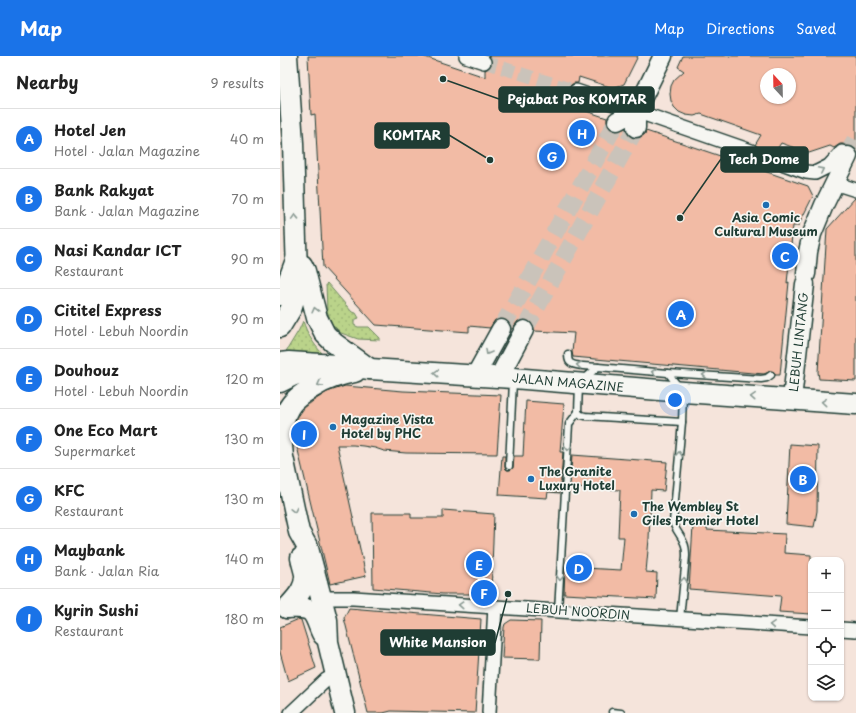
<!DOCTYPE html>
<meta charset="utf-8">
<style>
body{margin:0;font-family:"Playpen Sans",sans-serif;background:#f2f2f2;color:#222}
.controls{position:absolute;right:12px;bottom:12px;display:grid;overflow:hidden;border-radius:8px;box-shadow:0 1px 3px #0004}
.controls button{width:36px;height:36px;display:grid;place-items:center;padding:0;border:0;border-bottom:1px solid #e0e0e0;background:#fff;color:#222;font:20px sans-serif}
.compass{position:absolute;left:480px;top:12px;width:36px;height:36px;border-radius:50%;background:#fff;box-shadow:0 1px 3px #0004;rotate:338deg}
.you{position:absolute;left:395px;top:344px;width:14px;height:14px;margin:-10px;border:3px solid #fff;border-radius:50%;background:#1a73e8;box-shadow:0 0 0 6px #1a73e833}
.badge{display:grid;place-items:center;width:26px;height:26px;border-radius:50%;background:#1a73e8;color:#fff;font-size:13px;font-weight:700}
.pin{position:absolute;translate:-50% -50%;border:2px solid #fff;box-shadow:0 1px 4px #0006}
.list{margin:0;padding:0;list-style:none}
h2{display:flex;justify-content:space-between;align-items:center;height:52px;margin:0;padding:0 16px;font-size:17px}
h2 small{font-size:13px;font-weight:400;color:#767676}
.list li{display:grid;grid-template-columns:26px 1fr auto;gap:12px;align-items:center;box-sizing:border-box;height:60px;padding:0 16px;border-top:1px solid #e0e0e0}
.list b{display:block;font-size:15px;white-space:nowrap}
.list p{margin:0;font-size:13px;white-space:nowrap;color:#767676}
.list em{font-size:13px;font-style:normal;color:#767676}
.icon{flex:none;width:22px;height:22px;fill:none;stroke:currentColor;stroke-width:2;stroke-linecap:round;stroke-linejoin:round}
.map{position:relative;flex:none;width:576px;height:657px;overflow:hidden}
header{display:flex;align-items:center;gap:24px;box-sizing:border-box;height:56px;padding:0 20px;background:#1a73e8;color:#fff}
header strong{font-size:19px}
nav{display:flex;gap:22px;margin-inline-start:auto;font-size:14px}
main{display:flex}
aside{flex:1;background:#fff}
.map>svg:first-child{display:block}
</style>
<header>
<strong>Map</strong>
<nav><a>Map</a><a>Directions</a><a>Saved</a></nav>
</header>
<main>
<aside>
<h2>Nearby<small>9 results</small></h2>
<ul class="list">
<li><span class="badge">A</span><div><b>Hotel Jen</b><p>Hotel · Jalan Magazine</p></div><em>40 m</em></li>
<li><span class="badge">B</span><div><b>Bank Rakyat</b><p>Bank · Jalan Magazine</p></div><em>70 m</em></li>
<li><span class="badge">C</span><div><b>Nasi Kandar ICT</b><p>Restaurant</p></div><em>90 m</em></li>
<li><span class="badge">D</span><div><b>Cititel Express</b><p>Hotel · Lebuh Noordin</p></div><em>90 m</em></li>
<li><span class="badge">E</span><div><b>Douhouz</b><p>Hotel · Lebuh Noordin</p></div><em>120 m</em></li>
<li><span class="badge">F</span><div><b>One Eco Mart</b><p>Supermarket</p></div><em>130 m</em></li>
<li><span class="badge">G</span><div><b>KFC</b><p>Restaurant</p></div><em>130 m</em></li>
<li><span class="badge">H</span><div><b>Maybank</b><p>Bank · Jalan Ria</p></div><em>140 m</em></li>
<li><span class="badge">I</span><div><b>Kyrin Sushi</b><p>Restaurant</p></div><em>180 m</em></li>
</ul>
</aside>
<div class="map">
<svg width="576" height="657" viewBox="0 0 576 657">
<defs>
<pattern id="grass-dots" width="8" height="8" patternUnits="userSpaceOnUse"><rect width="8" height="8" fill="#bad38a"/><path d="M2 2h.1M6 6h.1" fill="none" stroke="#9fb678" stroke-width="1.8" stroke-linecap="round"/></pattern>
</defs>
<rect width="100%" height="100%" fill="#f5e4db"/>
<filter id="ink" filterUnits="userSpaceOnUse"><feTurbulence type="fractalNoise" baseFrequency=".025" numOctaves="2"/><feDisplacementMap in="SourceGraphic" scale="8" xChannelSelector="R" yChannelSelector="G"/><feConvolveMatrix kernelMatrix="1 2 1 2 8 2 1 2 1" color-interpolation-filters="sRGB"/></filter>
<g filter="url(#ink)">
<g fill="url(#grass-dots)" stroke="#6c885f">
<path d="M47,227L72,256L76,257L79,262L74,264V269L78,271H89L100,282V284L78,283L61,277L52,268L47,255L46,228Z"/>
<path d="M23,265C27,277 33,288 42,297H5L19,274Z"/>
</g>
<g fill="#f2bba5" stroke="#1f3d34" fill-rule="evenodd">
<path d="M28,0H142L205,21V14L209,12L212,8V4L209,0H358L344,28L333,32L299,21L298,27H294L291,29L288,33V37L290,40L295,43L294,51L327,62V65L328,70L331,74L337,75L346,72L347,78L351,81L356,82L361,81L365,78L366,75L464,108L467,102L473,103L476,101L478,98L479,93L475,89L481,79L421,58L414,60L406,59L399,56L394,51L391,45L390,38L391,30L394,24L404,15L398,11L403,0H576V93L572,90L563,88H560L554,92L550,90L529,97L501,87L495,96L489,95L486,97L483,101V105L485,108L487,110L484,115L528,130L533,140L518,170H513L507,227L509,226L500,319H495L494,316L491,315L484,318L293,301L292,296L294,277L254,275L253,268L249,265L244,264L238,265L232,273H231L230,267L226,264L220,263L215,264L210,272L189,270V276L96,269L43,211L35,58L31,59ZM486,18H510V42H486Z"/>
<path d="M575,142H576V325L539,323L538,316L547,173Z"/>
<path d="M65,330L123,335L221,339L217,398L126,397L104,395L95,392L83,390L73,389H57L86,520L50,528L16,386L14,374L17,362L24,352L33,345L47,336Z"/>
<path d="M246,345L284,348L280,396H283L280,437L268,436L267,442L219,439L222,400H225V412L227,414H229L233,412L234,400H243Z"/>
<path d="M510,388L538,390L537,455L534,471L506,468Z"/>
<path d="M292,399L387,406L384,435L371,434L369,483L366,516L377,517L376,543L284,538L285,511L341,514L344,481H338L340,434L290,431Z"/>
<path d="M163,454L214,458L211,539L193,538H163L93,532L92,457H131V462H163Z"/>
<path d="M413,470H427V474L505,478L504,497L531,499V558L499,556L501,540L409,533Z"/>
<path d="M69,552L201,563L195,657L111,655L103,657H88L64,562Z"/>
<path d="M19,563L21,564L36,612L8,625L0,596V571Z"/>
<path d="M231,564L261,565L260,603L222,602L224,571L225,568Z"/>
</g>
<g fill="none" stroke-linecap="round" stroke-linejoin="round">
<g stroke="#cac3ba" stroke-width="13" stroke-dasharray="13 6" stroke-linecap="butt">
<path d="M204,6L296,35"/>
<path d="M471,95L491,103"/>
</g>
<g stroke="#cac3ba" stroke-width="18" stroke-dasharray="18 9" stroke-linecap="butt">
<path d="M568,100L576,82"/>
<path d="M221,273L337,65"/>
<path d="M244,274L356,72"/>
</g>
<g stroke="#1f3d34" stroke-width="9">
<g id="lane">
<path d="M288,298C288,300 288,303 289,305C292,311 311,310 318,311"/>
<path d="M388,317L481,323L487,322L491,319"/>
<path d="M304,323L318,311L388,317L399,331"/>
<path d="M299,329L298,356L301,359L305,360L402,366"/>
<path d="M229,410L233,325"/>
<path d="M278,555L289,368L298,356"/>
<path d="M400,563L406,500C406,495 406,491 404,487C401,479 395,474 393,466L402,366L403,339"/>
<path d="M332,656L341,657"/>
</g>
</g>
<g stroke="#1f3d34" stroke-width="16">
<g id="street">
<path d="M186,0L204,6"/>
<path d="M296,35L373,61L471,95"/>
<path d="M491,103L526,116L535,117L549,110L562,96"/>
<path d="M554,127L576,134"/>
<path d="M42,542H73L531,571"/>
<path d="M561,573L576,574"/>
<path d="M209,656L215,551"/>
<path d="M11,657L46,624L55,619"/>
</g>
</g>
<g stroke="#1f3d34" stroke-width="21">
<g id="secondary">
<path d="M337,65L356,55"/>
<path d="M356,72V55L383,0"/>
<path d="M526,218L528,196L532,178L544,149L568,100"/>
<path d="M0,240L5,231L15,204"/>
<path d="M195,320L221,273"/>
<path d="M219,321L244,274"/>
<path d="M512,343L525,228"/>
</g>
</g>
<g stroke="#1f3d34" stroke-width="23">
<g id="primary">
<path d="M22,209L25,215L37,262L45,278L54,287L90,313"/>
<path d="M0,271L11,253L16,237L17,218L13,87L7,0"/>
<path d="M0,307L9,306L56,309L90,313L233,322L404,336L576,348"/>
<path d="M0,326L12,320L37,312"/>
<path d="M7,552C16,542 26,533 25,518C24,513 22,507 21,502"/>
<path d="M7,552C13,552 21,551 26,553C36,555 38,571 43,579"/>
<path d="M65,657L48,586L47,564L28,492L19,476L3,401C1,383 0,359 14,345C19,340 25,336 32,332C46,323 58,319 75,316"/>
</g>
</g>
<use href="#lane" stroke="#f6f6f2" stroke-width="6"/>
<use href="#street" stroke="#f6f6f2" stroke-width="13"/>
<use href="#secondary" stroke="#f6f6f2" stroke-width="18"/>
<use href="#primary" stroke="#f6f6f2" stroke-width="20"/>
</g>
<defs><path id="oneway-chevron" d="M-2-3.5L2.5 0L-2 3.5" fill="none" stroke-width="1.6" stroke-linecap="round" stroke-linejoin="round"/></defs>
<g stroke="#8a9a93">
<use href="#oneway-chevron" transform="translate(541 114) rotate(-27)"/>
<use href="#oneway-chevron" transform="translate(15 161) rotate(-92)"/>
<use href="#oneway-chevron" transform="translate(35 254) rotate(-104)"/>
<use href="#oneway-chevron" transform="translate(208 296) rotate(119)"/>
<use href="#oneway-chevron" transform="translate(299 309) rotate(-173)"/>
<use href="#oneway-chevron" transform="translate(374 316) rotate(-175)"/>
<use href="#oneway-chevron" transform="translate(156 317) rotate(-176)"/>
<use href="#oneway-chevron" transform="translate(425 319) rotate(-176)"/>
<use href="#oneway-chevron" transform="translate(40 328) rotate(152)"/>
<use href="#oneway-chevron" transform="translate(473 341) rotate(-176)"/>
<use href="#oneway-chevron" transform="translate(544 346) rotate(-175)"/>
<use href="#oneway-chevron" transform="translate(288 392) rotate(94)"/>
<use href="#oneway-chevron" transform="translate(399 398) rotate(-85)"/>
<use href="#oneway-chevron" transform="translate(14 454) rotate(78)"/>
<use href="#oneway-chevron" transform="translate(280 522) rotate(93)"/>
<use href="#oneway-chevron" transform="translate(404 524) rotate(-85)"/>
<use href="#oneway-chevron" transform="translate(181 549) rotate(-176)"/>
<use href="#oneway-chevron" transform="translate(492 569) rotate(-176)"/>
</g>
</g>
<g fill="#1f6fb2" stroke="#f6f6f2" stroke-width="1.5">
<circle cx="486" cy="149" r="4"/>
<circle cx="53" cy="371" r="4"/>
<circle cx="251" cy="423" r="4"/>
<circle cx="354" cy="458" r="4"/>
</g>
<g text-anchor="middle" stroke-width="3.5" stroke-linejoin="round" paint-order="stroke">
<g font-size="12" font-weight="bold" fill="#1f3d34" stroke="#f6f6f2" text-anchor="start">
<text x="486" y="166" text-anchor="middle">Asia Comic<tspan x="486" dy="14">Cultural Museum</tspan></text>
<text x="61" y="368">Magazine Vista<tspan x="61" dy="14">Hotel by PHC</tspan></text>
<text x="259" y="420">The Granite<tspan x="259" dy="14">Luxury Hotel</tspan></text>
<text x="362" y="455">The Wembley St<tspan x="362" dy="14">Giles Premier Hotel</tspan></text>
</g>
<g font-size="12" fill="#1f3d34" stroke="#f6f6f2">
<text transform="translate(519 286) rotate(-84)" y="4">LEBUH LINTANG</text>
<text transform="translate(288 327) rotate(5)" y="4">JALAN MAGAZINE</text>
<text transform="translate(298 556) rotate(4)" y="4">LEBUH NOORDIN</text>
</g>
</g>
<path fill="none" stroke="#1f3d34" stroke-width="1.5" d="M163 23L219 43M210 104L169 79M400 162L441 103M228 538L215 587"/>
<g fill="#1f3d34" stroke="#f6f6f2" stroke-width="1.5">
<circle cx="163" cy="23" r="4"/>
<circle cx="210" cy="104" r="4"/>
<circle cx="400" cy="162" r="4"/>
<circle cx="228" cy="538" r="4"/>
</g>
<g fill="#1f3d34" stroke="#1f3d34" stroke-width="1.5">
<rect x="219" y="31" width="155" height="25" rx="4"/>
<rect x="95" y="67" width="74" height="25" rx="4"/>
<rect x="441" y="91" width="87" height="25" rx="4"/>
<rect x="101" y="574" width="114" height="25" rx="4"/>
</g>
<g font-size="13" text-anchor="middle" font-weight="bold" fill="#fff">
<text x="297" y="48">Pejabat Pos KOMTAR</text>
<text x="132" y="84">KOMTAR</text>
<text x="484" y="108">Tech Dome</text>
<text x="158" y="591">White Mansion</text>
</g>
</svg>
<div class="controls">
<button>+</button>
<button>−</button>
<button><svg class="icon" aria-label="locate" viewBox="0 0 24 24"><circle cx="12" cy="12" r="6"/><path d="M12 2v4M12 18v4M2 12h4M18 12h4"/></svg></button>
<button><svg class="icon" aria-label="layers" viewBox="0 0 24 24"><path d="M12 4l9 5-9 5-9-5zM3 14l9 5 9-5"/></svg></button>
</div>
<svg class="compass" viewBox="-18 -18 36 36"><path d="M0-13l5 13h-10z" fill="#e53935"/><path d="M0 13l5-13h-10z" fill="#767676"/></svg>
<div class="you"></div>
<div class="pin badge" style="left:401px;top:258px">A</div>
<div class="pin badge" style="left:523px;top:423px">B</div>
<div class="pin badge" style="left:505px;top:200px">C</div>
<div class="pin badge" style="left:299px;top:512px">D</div>
<div class="pin badge" style="left:199px;top:508px">E</div>
<div class="pin badge" style="left:204px;top:537px">F</div>
<div class="pin badge" style="left:272px;top:100px">G</div>
<div class="pin badge" style="left:302px;top:77px">H</div>
<div class="pin badge" style="left:24px;top:378px">I</div>
</div>
</main>
